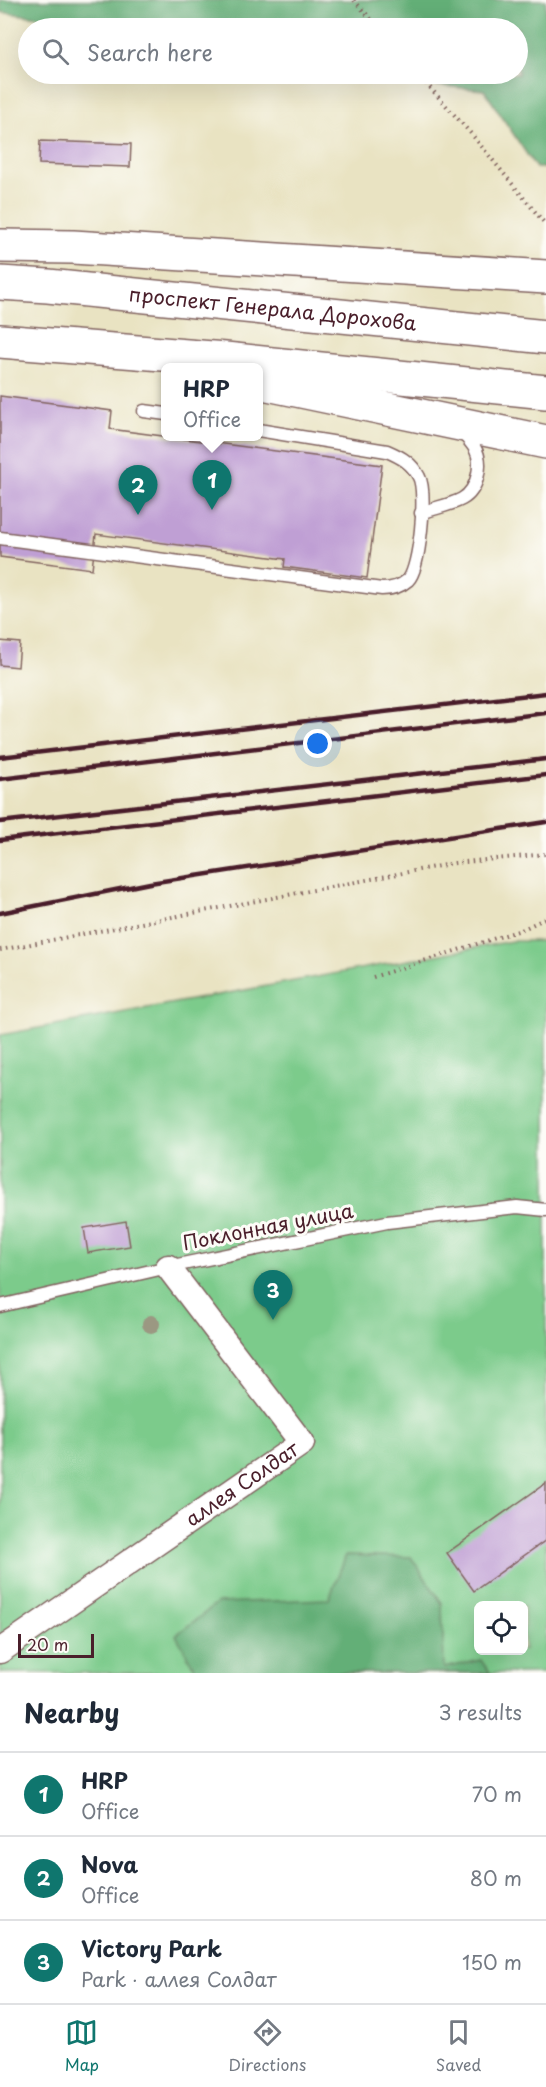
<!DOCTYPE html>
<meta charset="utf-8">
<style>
body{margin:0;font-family:"Playpen Sans",sans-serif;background:#f6f6f7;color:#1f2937}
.controls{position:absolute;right:18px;bottom:18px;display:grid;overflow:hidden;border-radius:9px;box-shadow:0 6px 24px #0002}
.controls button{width:54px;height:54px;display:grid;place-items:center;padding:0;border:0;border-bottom:2px solid #e0e1e3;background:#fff;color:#1f2937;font:30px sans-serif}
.scale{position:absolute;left:18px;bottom:15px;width:76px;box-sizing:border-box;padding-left:6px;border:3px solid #4a1f2b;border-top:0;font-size:16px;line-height:21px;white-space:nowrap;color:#4a1f2b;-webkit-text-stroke:4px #fdfcf7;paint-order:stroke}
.you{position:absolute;left:318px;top:744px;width:21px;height:21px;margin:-15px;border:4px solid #fff;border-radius:50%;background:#1a73e8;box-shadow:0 0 0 9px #1a73e833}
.badge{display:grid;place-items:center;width:39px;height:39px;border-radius:50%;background:#0f766e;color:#fff;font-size:20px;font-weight:700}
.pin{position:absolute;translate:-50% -50px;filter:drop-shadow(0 2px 3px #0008)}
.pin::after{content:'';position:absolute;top:32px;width:21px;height:18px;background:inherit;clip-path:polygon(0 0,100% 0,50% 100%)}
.popup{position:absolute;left:161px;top:363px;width:102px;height:78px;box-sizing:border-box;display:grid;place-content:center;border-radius:9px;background:#fff;filter:drop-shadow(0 2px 4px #0005);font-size:20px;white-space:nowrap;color:#747a83}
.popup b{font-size:22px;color:#1f2937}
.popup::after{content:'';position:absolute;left:50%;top:100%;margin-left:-12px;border:12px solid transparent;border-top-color:#fff}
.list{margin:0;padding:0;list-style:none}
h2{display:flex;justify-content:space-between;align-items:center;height:78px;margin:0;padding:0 24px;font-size:26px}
h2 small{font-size:20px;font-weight:400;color:#747a83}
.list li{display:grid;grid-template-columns:39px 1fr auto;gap:18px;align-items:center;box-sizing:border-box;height:84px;padding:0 24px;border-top:2px solid #e0e1e3}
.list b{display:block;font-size:22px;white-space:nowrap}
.list p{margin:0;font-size:20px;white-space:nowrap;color:#747a83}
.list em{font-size:20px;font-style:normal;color:#747a83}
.icon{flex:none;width:33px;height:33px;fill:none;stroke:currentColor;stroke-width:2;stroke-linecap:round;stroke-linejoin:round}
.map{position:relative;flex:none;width:546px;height:1673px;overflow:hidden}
.search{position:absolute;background:#fff;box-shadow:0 6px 24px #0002;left:18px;right:18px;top:18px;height:66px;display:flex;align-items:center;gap:15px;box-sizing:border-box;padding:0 21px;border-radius:33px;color:#747a83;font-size:22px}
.sheet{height:330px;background:#fff}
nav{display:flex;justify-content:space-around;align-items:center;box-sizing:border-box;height:84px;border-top:2px solid #e0e1e3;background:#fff;font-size:16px;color:#747a83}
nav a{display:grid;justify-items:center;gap:3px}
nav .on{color:#0f766e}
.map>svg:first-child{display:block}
</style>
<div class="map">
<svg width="546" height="1673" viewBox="0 0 546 1673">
<rect width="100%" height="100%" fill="#fdfcf7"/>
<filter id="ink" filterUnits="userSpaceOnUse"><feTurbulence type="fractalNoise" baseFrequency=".0167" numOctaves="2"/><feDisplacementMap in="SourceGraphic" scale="12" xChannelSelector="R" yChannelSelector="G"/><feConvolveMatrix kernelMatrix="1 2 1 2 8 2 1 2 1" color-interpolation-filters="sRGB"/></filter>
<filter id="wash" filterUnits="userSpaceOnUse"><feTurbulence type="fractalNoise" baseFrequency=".008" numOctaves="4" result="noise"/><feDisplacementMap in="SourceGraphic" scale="24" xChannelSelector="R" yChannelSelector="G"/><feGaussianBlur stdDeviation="1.35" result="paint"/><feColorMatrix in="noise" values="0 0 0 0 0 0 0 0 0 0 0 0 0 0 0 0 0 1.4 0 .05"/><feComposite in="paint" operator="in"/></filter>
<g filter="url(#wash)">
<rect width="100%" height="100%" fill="#e9e3c2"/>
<path fill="#7bcb8b" stroke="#62755b" stroke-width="1.5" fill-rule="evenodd" d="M512,941H546V1673H0V1035ZM478,1606H524V1650H478Z"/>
<g fill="#64af77" stroke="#576751" stroke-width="1.5">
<path d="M0,0H546V168H536L484,90L357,78L338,74H518V28H126L0,12Z"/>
<path d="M346,1555L411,1557L442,1603L444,1668L481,1660L490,1673H197L176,1635L218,1603L329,1599Z"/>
</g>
<g id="blocks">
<g fill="#bf9fd4">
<path d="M40,141L131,144L130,167L39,164Z"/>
<path d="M0,396L112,411L110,429L382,465L367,578L284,567L285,559L96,534L92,569L0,557Z"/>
<path d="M0,641L20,643L18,667L0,665Z"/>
<path d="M126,1221L130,1246L88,1253L84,1228Z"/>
<path d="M546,1483V1540L474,1591L447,1553Z"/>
</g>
</g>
</g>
<g filter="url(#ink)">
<use href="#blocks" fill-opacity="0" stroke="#826460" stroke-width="1.5"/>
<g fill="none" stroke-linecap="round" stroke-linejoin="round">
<g stroke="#826460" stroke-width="15">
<g id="lane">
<path d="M144,411L166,414"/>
<path d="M421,513C434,508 451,505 462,499C478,490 484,462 474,447C471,442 466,437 462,432"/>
<path d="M0,538L382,589C392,589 400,587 408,580C420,568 427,492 419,477C412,463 401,457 387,451L258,430"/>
<path d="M0,1306L168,1267L387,1222L517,1207L546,1210"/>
</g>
</g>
<g stroke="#826460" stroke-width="27">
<g id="street">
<path id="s1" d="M0,1651L302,1443L168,1267"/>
</g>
</g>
<g stroke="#826460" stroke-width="36">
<g id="secondary">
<path d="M0,246L73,247L546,277"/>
<path id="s2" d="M0,283L48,286L546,337"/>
<path d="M0,341L225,359L546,392"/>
<path d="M258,382L546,442"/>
</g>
</g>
<g stroke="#826460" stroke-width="4" stroke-dasharray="1.5 4.5" stroke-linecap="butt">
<path d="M354,0L379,28"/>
<path d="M418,74L473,136L546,225"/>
<path d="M0,950L455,863L546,854"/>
<path d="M373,977L521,930L546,918"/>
</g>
<use href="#lane" stroke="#fff" stroke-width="12"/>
<use href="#street" stroke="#fff" stroke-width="24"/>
<use href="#secondary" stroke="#fff" stroke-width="33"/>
<g stroke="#4a1f2b" stroke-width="4.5">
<path d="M0,757L546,693"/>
<path d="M0,779L546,713"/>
<path d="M0,822L546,759"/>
<path d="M0,840L546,775"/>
<path d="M0,913L150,883L546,822"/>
</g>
</g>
<circle fill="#9b9882" cx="151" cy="1324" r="9"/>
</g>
<g text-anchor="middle" stroke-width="6" stroke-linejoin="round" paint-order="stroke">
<g font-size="20" fill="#4a1f2b" stroke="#fdfcf7">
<text dy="7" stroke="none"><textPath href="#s2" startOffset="274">проспект Генерала Дорохова</textPath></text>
<text transform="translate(268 1227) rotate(-11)" y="7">Поклонная улица</text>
<text dy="7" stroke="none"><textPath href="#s1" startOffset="294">аллея Солдат</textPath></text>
</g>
</g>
</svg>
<div class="controls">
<button><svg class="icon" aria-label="locate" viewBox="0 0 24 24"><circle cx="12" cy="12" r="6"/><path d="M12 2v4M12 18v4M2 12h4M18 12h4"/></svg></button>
</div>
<div class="scale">20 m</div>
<div class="you"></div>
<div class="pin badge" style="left:212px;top:510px">1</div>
<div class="popup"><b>HRP</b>Office</div>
<div class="pin badge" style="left:138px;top:515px">2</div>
<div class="pin badge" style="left:273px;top:1320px">3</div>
<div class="search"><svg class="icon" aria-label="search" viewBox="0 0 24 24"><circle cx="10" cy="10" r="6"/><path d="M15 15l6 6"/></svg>Search here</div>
</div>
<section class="sheet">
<h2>Nearby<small>3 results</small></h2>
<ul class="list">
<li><span class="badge">1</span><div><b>HRP</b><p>Office</p></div><em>70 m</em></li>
<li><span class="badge">2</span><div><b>Nova</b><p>Office</p></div><em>80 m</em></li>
<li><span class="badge">3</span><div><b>Victory Park</b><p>Park · аллея Солдат</p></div><em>150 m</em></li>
</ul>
</section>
<nav>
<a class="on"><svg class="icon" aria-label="map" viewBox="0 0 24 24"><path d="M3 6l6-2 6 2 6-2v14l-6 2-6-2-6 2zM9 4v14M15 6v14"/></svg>Map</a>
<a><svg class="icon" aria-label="directions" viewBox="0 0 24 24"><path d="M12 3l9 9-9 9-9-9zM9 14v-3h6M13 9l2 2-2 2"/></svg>Directions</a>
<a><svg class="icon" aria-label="saved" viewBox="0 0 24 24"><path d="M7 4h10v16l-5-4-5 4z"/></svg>Saved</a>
</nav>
